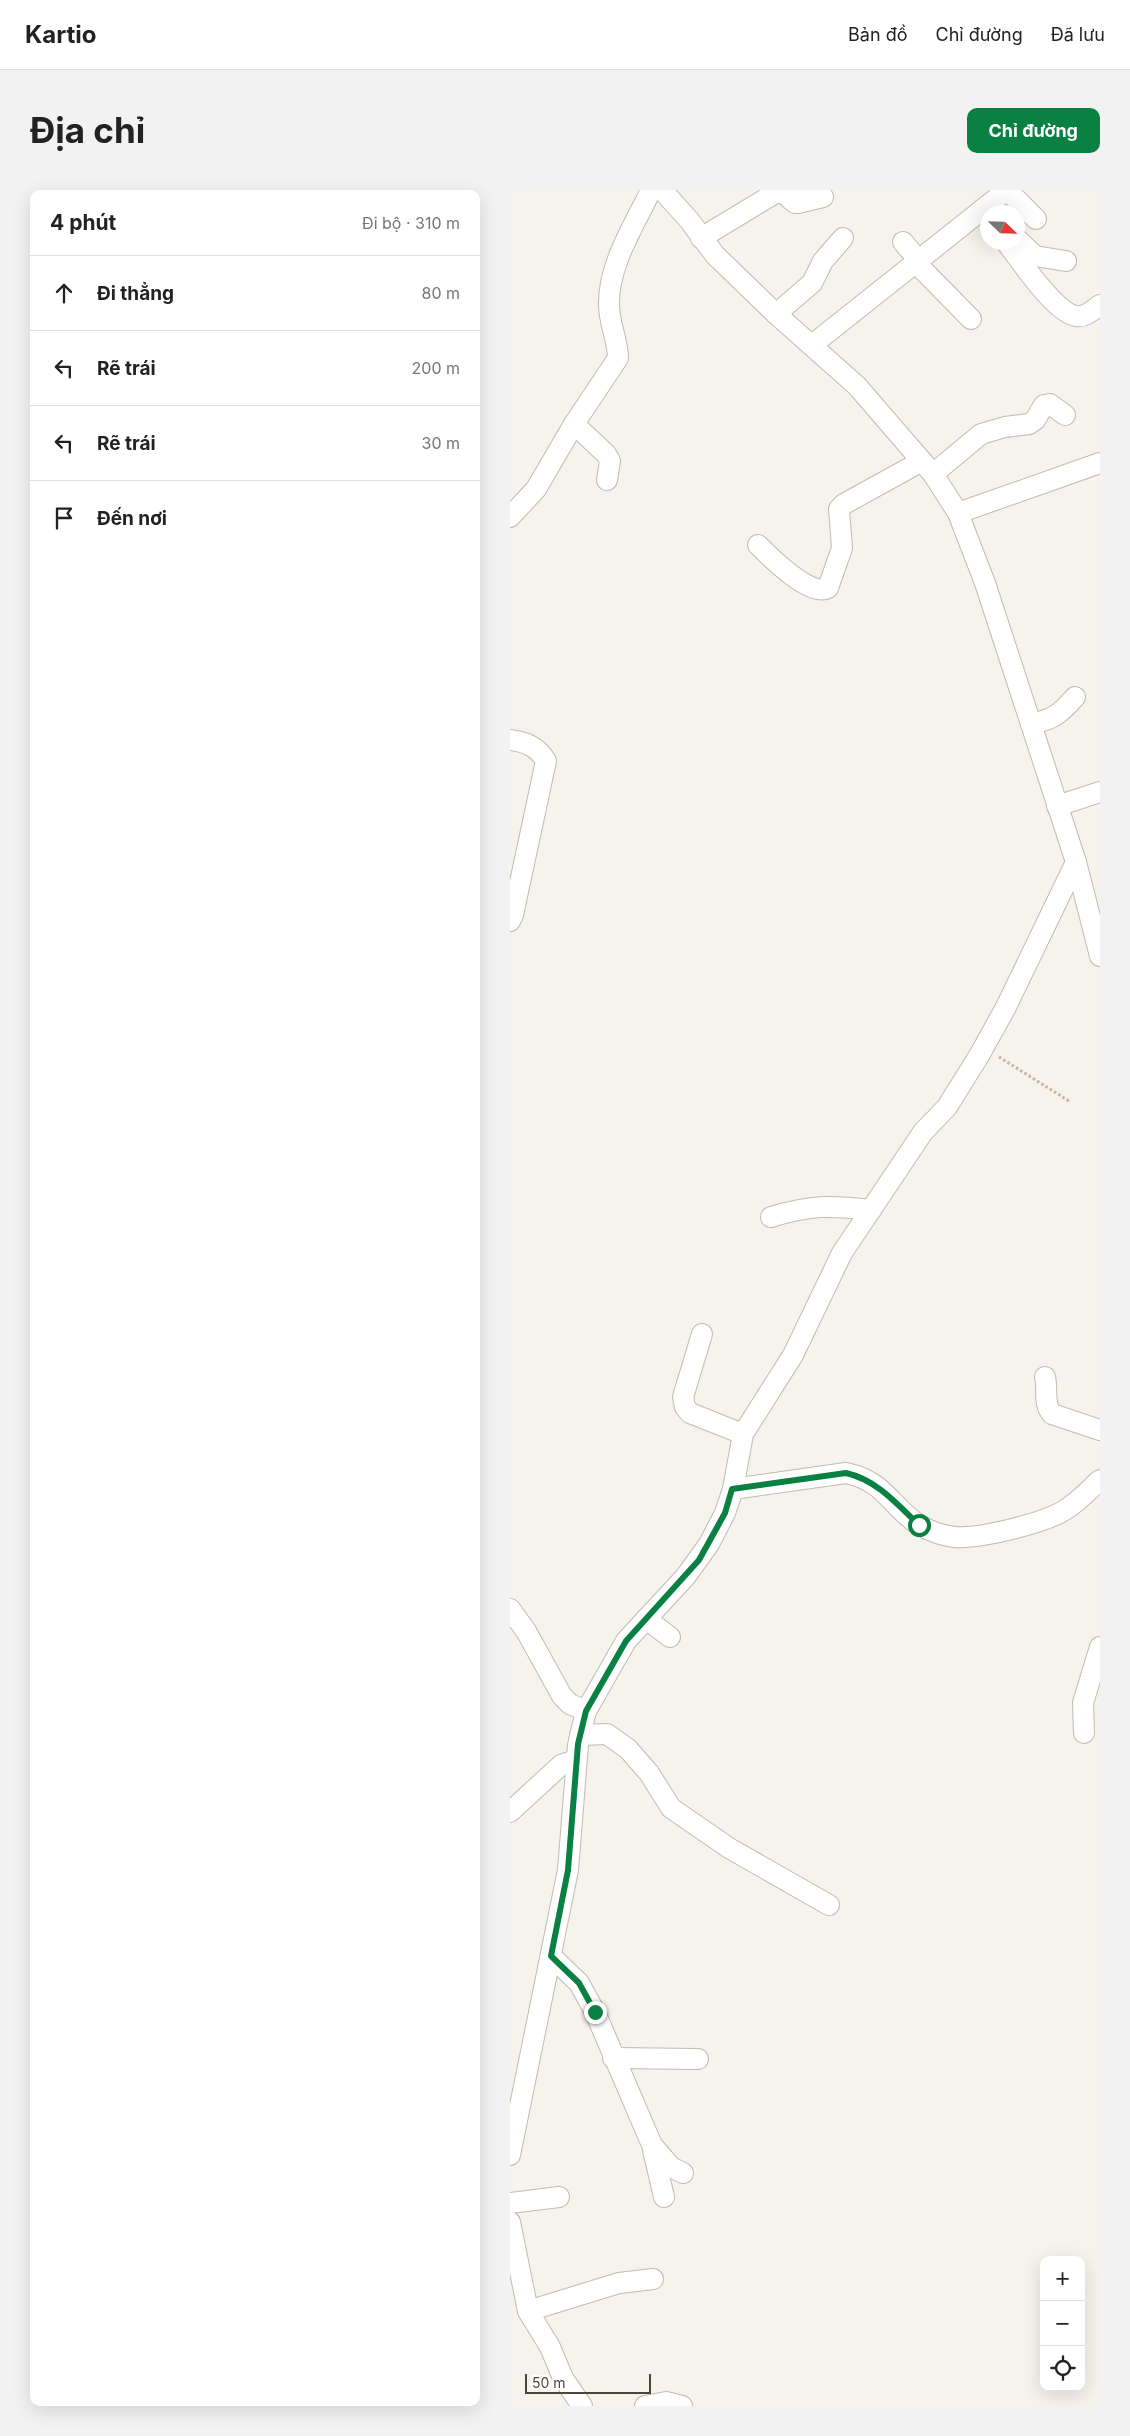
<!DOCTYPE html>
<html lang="vi">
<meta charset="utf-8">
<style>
body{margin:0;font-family:Inter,sans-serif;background:#f2f2f2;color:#222}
.controls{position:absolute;right:15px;bottom:15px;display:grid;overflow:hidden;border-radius:10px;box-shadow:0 5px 20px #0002}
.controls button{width:45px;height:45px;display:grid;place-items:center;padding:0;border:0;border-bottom:1px solid #e0e0e0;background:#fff;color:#222;font:25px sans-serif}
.compass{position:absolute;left:470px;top:15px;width:45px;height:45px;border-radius:50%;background:#fff;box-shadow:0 5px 20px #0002;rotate:113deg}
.scale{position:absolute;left:15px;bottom:12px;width:126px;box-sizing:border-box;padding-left:5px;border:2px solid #4b4439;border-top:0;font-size:14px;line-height:18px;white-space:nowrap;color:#4b4439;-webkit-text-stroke:4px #fff;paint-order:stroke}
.stop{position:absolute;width:15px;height:15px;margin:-11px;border:4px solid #0b8043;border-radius:50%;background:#fff}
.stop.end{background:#0b8043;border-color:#fff;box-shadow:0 1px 5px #0008}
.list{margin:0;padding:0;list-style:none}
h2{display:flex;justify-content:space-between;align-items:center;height:65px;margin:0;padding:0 20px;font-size:21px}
h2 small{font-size:16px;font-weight:400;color:#767676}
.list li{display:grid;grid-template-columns:32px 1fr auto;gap:15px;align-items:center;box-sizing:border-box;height:75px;padding:0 20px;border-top:1px solid #e0e0e0}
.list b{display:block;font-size:19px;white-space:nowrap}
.list em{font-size:16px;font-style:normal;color:#767676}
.icon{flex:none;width:28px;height:28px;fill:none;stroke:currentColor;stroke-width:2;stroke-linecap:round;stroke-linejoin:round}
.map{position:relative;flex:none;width:590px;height:2216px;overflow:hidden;border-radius:10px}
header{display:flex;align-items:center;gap:30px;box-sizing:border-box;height:70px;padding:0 25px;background:#fff;border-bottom:1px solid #e0e0e0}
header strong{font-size:24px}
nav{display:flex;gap:28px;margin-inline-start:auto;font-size:18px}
.intro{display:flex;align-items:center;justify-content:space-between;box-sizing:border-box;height:120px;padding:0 30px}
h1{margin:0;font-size:35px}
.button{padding:12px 22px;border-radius:10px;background:#0b8043;color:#fff;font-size:18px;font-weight:700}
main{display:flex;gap:30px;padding:0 30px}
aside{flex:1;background:#fff;border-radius:10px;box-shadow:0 5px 20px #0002}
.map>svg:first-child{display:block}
</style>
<header>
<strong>Kartio</strong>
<nav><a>Bản đồ</a><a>Chỉ đường</a><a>Đã lưu</a></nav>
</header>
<div class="intro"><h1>Địa chỉ</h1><a class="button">Chỉ đường</a></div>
<main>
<aside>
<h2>4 phút<small>Đi bộ · 310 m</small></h2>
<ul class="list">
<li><svg class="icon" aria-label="ahead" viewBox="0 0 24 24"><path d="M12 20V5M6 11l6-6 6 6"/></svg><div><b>Đi thẳng</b></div><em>80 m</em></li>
<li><svg class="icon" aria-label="left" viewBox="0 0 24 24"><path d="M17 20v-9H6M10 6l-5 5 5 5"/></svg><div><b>Rẽ trái</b></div><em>200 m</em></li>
<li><svg class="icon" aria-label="left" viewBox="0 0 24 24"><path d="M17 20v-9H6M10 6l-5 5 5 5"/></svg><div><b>Rẽ trái</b></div><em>30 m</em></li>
<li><svg class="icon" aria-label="arrive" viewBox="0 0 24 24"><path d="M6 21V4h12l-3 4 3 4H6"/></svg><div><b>Đến nơi</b></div></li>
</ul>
</aside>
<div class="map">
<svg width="590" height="2216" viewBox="0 0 590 2216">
<rect width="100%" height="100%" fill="#f6f3ec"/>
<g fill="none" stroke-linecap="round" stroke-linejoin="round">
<g stroke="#c2bbae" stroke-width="22">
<g id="minor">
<path d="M152,0L179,30L205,65L266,124L347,196L423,284L448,323L475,393L566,672L590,766"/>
<path d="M280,9L285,13H288L313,7"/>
<path d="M191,48L267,2L277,5L294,0"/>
<path d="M508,50L525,66L556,71"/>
<path d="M393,52L409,71"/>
<path d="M496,52C510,70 545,123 566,126C575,128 583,120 590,115"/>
<path d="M407,74L461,129"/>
<path d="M266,124L302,93L313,71L333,48"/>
<path d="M302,155L497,0L526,29"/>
<path d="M64,234L96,264L100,271L97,290"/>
<path d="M423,284L471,244L495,237L519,234L525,230L534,215L540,214L555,225"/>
<path d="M448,323L590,273"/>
<path d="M0,327L26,299L64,234L108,168C108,150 99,134 99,115C98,75 124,36 141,0"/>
<path d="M248,355C260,367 301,408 318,398L332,358L329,319L334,314L412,271"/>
<path d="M521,534C544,529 550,524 565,507"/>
<path d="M0,550C16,552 28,557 36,571L3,725L0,731"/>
<path d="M547,616L590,602"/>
<path d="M261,1027C300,1015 320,1015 361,1020"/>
<path d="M192,1144L173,1207L175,1217L180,1223L233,1244"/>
<path d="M535,1187C538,1200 533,1214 542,1224L590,1240"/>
<path d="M223,1299L336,1283C375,1291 380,1316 409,1335C419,1341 434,1346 445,1347C470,1349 534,1333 555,1320C568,1312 579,1300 590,1290"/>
<path d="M0,1419L16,1441L52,1506L60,1514L76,1521"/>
<path d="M136,1429L160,1447"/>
<path d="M574,1543L573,1513L590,1457"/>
<path d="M70,1545L97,1544L118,1559L139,1583L161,1618L219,1658L319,1715"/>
<path d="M0,1622L51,1575L66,1570"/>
<path d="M41,1766L69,1793L85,1822L142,1955L161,1977L173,1983"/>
<path d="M103,1868L188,1869"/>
<path d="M143,1960L154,2007"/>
<path d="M0,1965L58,1680L68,1555L76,1521L116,1451L176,1386L199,1354L215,1323L223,1299L233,1244L283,1165L332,1063L413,942L437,917L470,864L496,817L566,672"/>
<path d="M0,2013L49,2007"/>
<path d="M0,2032L18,2121L40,2157L53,2188L72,2216"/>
<path d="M18,2121L109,2093L143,2089"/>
<path d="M135,2216L156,2212L172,2216"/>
</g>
</g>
<path stroke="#c4b79f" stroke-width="3" stroke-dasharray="2.5 2.5" stroke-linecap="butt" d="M489,867L559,911"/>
<use href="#minor" stroke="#fff" stroke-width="20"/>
</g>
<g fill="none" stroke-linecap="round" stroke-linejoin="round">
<path stroke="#0b8043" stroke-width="6" d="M85,1822L69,1793L41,1766L58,1680L68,1554L76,1521L116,1451L189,1370L215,1323L222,1299L336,1283C367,1290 387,1314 409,1335"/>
</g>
</svg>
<div class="controls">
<button>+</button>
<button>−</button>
<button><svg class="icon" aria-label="locate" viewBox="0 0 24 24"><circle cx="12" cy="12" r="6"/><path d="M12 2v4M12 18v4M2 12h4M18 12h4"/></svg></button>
</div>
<svg class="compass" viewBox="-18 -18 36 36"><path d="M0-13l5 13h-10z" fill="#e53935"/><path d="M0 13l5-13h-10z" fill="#767676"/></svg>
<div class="scale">50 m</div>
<div class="stop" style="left:409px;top:1335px"></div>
<div class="stop end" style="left:85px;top:1822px"></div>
</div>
</main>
